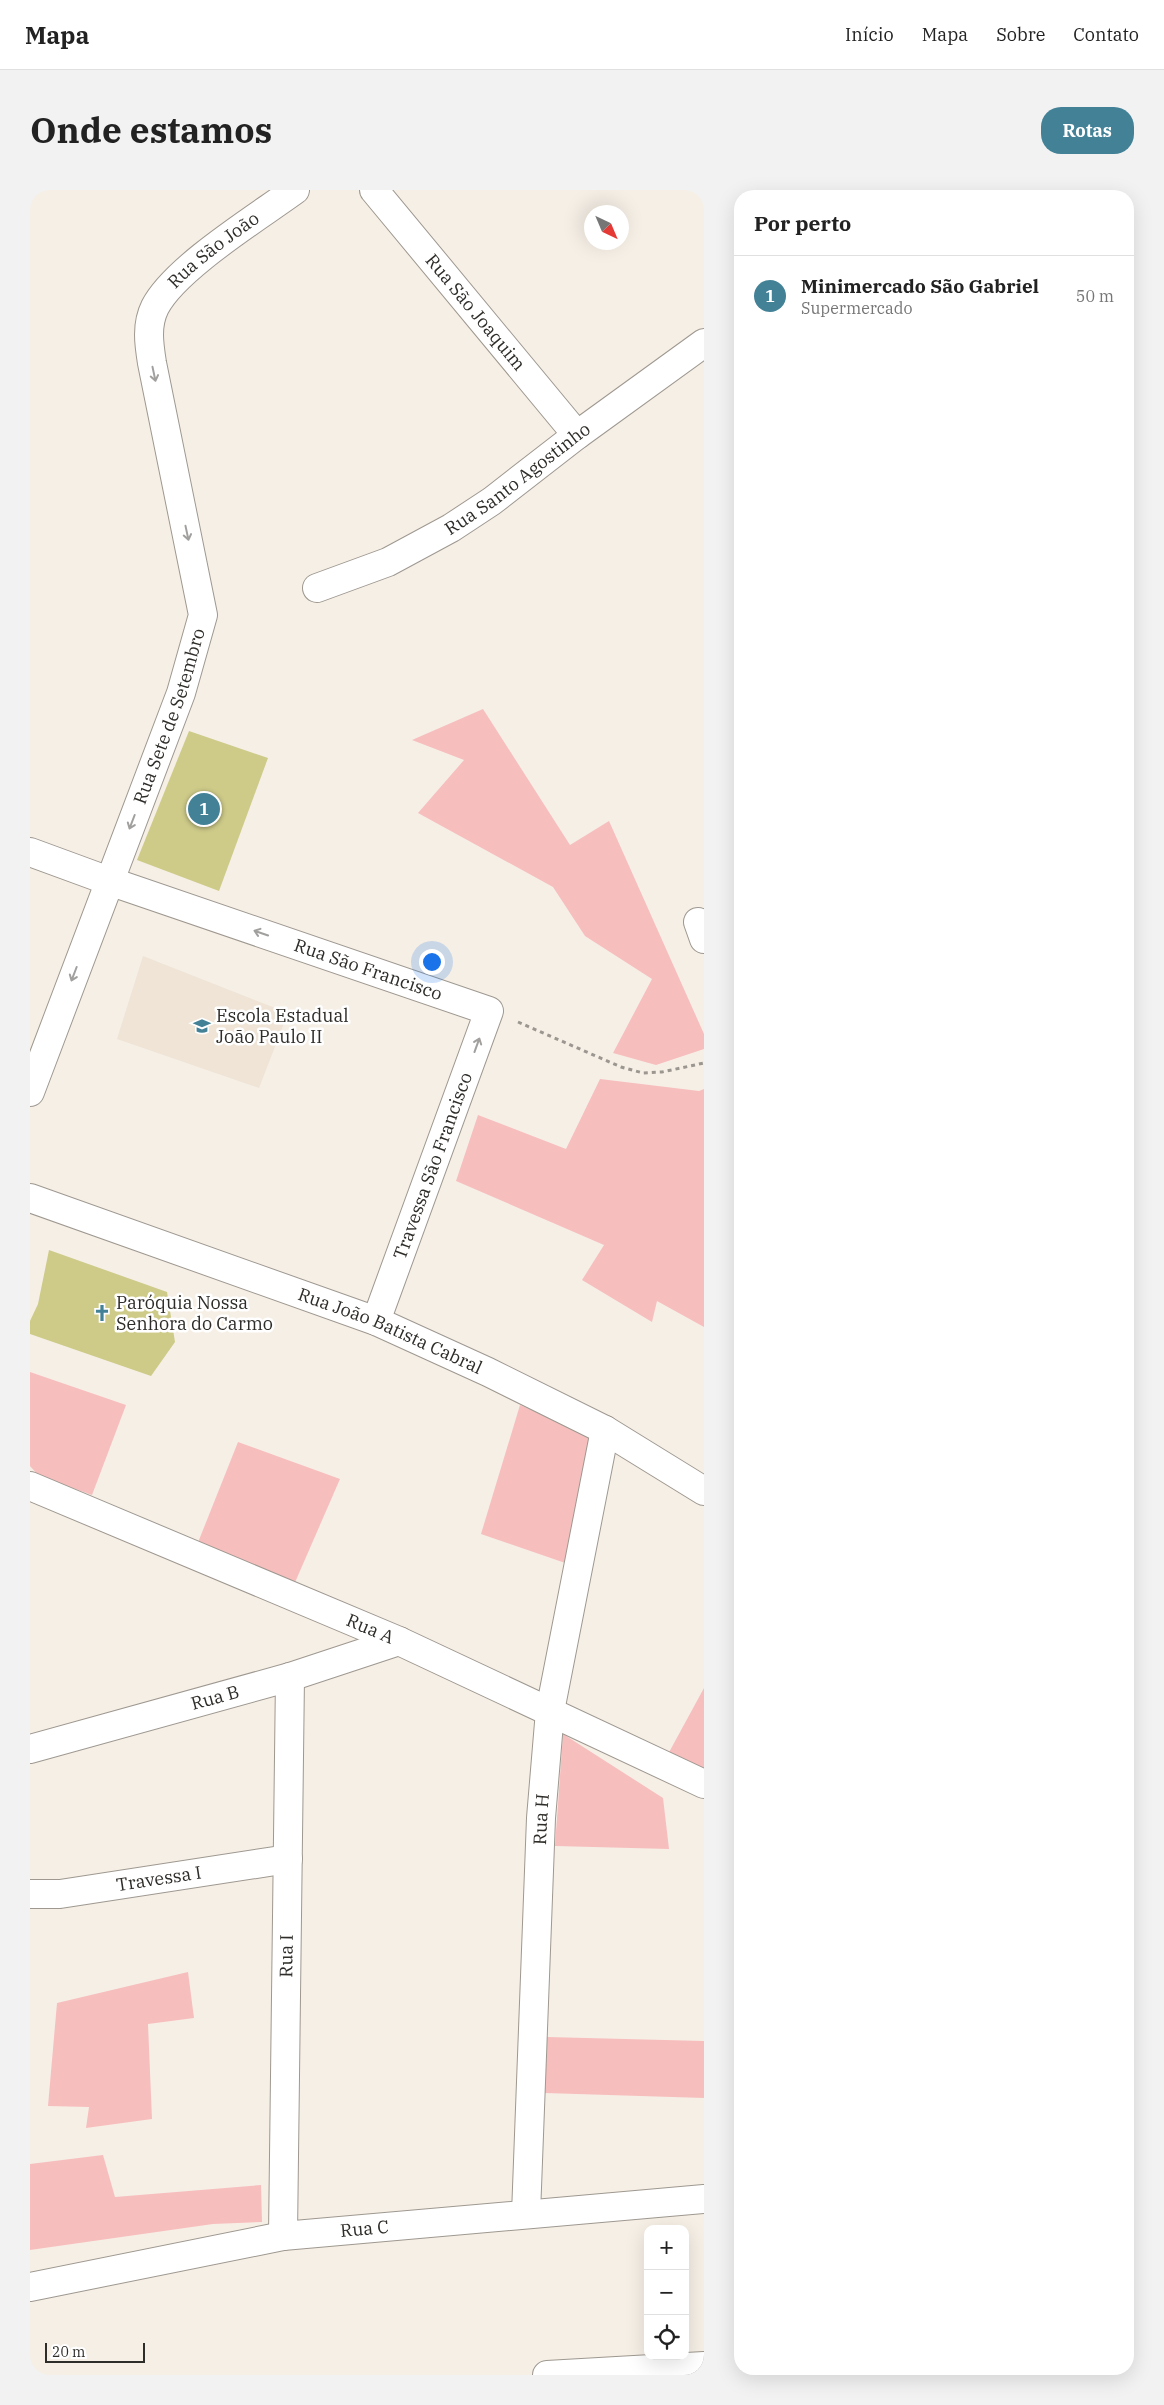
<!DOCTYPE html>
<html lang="pt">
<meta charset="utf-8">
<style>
body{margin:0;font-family:"IBM Plex Serif",serif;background:#f2f2f2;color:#222}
.controls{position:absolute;right:15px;bottom:15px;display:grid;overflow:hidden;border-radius:10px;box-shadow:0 5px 20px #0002}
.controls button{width:45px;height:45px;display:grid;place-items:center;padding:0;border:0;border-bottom:1px solid #e0e0e0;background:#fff;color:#222;font:25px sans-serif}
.compass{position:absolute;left:554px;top:15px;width:45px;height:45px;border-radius:50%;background:#fff;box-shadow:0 5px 20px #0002;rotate:136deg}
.scale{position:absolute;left:15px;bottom:12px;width:100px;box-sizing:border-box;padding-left:5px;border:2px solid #2f2d29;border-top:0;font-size:14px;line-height:18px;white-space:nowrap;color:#2f2d29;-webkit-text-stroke:4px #fff;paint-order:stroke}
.you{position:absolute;left:401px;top:771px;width:18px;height:18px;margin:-12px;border:4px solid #fff;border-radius:50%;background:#1a73e8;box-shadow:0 0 0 8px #1a73e833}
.badge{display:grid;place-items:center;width:32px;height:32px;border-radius:50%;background:#438197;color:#fff;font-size:16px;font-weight:700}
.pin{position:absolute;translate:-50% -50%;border:2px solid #fff;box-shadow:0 1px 5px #0006}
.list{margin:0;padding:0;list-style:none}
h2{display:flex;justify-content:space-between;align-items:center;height:65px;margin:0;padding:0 20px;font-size:21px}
h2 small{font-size:16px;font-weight:400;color:#767676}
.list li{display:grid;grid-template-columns:32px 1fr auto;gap:15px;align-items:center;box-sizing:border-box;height:80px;padding:0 20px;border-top:1px solid #e0e0e0}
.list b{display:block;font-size:19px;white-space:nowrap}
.list p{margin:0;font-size:16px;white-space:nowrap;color:#767676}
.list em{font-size:16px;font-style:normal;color:#767676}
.icon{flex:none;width:28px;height:28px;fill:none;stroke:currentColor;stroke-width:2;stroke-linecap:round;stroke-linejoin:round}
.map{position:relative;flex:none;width:674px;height:2185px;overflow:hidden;border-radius:20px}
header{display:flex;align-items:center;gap:30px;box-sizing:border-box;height:70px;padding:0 25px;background:#fff;border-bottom:1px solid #e0e0e0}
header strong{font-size:24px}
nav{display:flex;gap:28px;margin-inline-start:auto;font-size:18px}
.intro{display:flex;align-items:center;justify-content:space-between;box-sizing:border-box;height:120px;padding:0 30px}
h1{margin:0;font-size:35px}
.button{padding:12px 22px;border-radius:20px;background:#438197;color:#fff;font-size:18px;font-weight:700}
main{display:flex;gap:30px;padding:0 30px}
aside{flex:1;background:#fff;border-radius:20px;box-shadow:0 5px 20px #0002}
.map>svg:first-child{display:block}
</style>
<header>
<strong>Mapa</strong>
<nav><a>Início</a><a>Mapa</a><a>Sobre</a><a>Contato</a></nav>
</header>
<div class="intro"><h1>Onde estamos</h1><a class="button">Rotas</a></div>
<main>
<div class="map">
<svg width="674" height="2185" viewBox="0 0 674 2185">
<rect width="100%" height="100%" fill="#f6efe6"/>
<path fill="#efe4d5" d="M113,766L258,823L229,898L87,849Z"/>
<g fill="#f7bebe">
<path d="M453,519L540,655L579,631L674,844V859L626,875L583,863L622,789L555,746L523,697L388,623L434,570L382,550Z"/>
<path d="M570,889L669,901L674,899V1137L627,1111L622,1132L552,1090L574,1055L426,991L448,925L536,959Z"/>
<path d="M0,1182L96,1215L62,1305L9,1286L0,1276Z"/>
<path d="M490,1215L562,1246L541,1375L451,1344Z"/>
<path d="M208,1252L310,1289L263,1397L167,1355Z"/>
<path d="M674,1498V1583L637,1566Z"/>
<path d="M533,1544L633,1608L639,1659L525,1656Z"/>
<path d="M158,1782L164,1828L118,1834L122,1929L56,1938L59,1917L18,1916L27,1813Z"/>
<path d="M517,1847L674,1851V1908L515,1903Z"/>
<path d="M73,1965L85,2007L231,1995L232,2032L183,2034L0,2060V1974Z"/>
</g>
<g fill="#cecb89">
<path d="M159,541L238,568L189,701L107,670Z"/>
<path d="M19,1060L137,1102L145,1152L121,1186L0,1144V1131L8,1114Z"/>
</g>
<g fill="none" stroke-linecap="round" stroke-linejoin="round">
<g stroke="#9e9890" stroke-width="30">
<g id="minor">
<path id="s1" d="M344,0L547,245"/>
<path id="s2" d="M287,398L358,372L421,338L462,311L547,245L674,153"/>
<path id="s3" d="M0,662L79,691L459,821L346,1131"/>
<path d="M668,732L674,749"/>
<path id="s4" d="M0,902L151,503L173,425L122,173C119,154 116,135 125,117C145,78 228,27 265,0"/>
<path id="s5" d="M0,1008L346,1131L458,1182L575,1240L674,1301"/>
<path id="s6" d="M0,1296L369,1451L674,1594"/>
<path id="s7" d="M0,1559L260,1487L369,1451"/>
<path id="s8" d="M0,1704H30L258,1669"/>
<path id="s9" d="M496,2024L511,1628L520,1521L575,1240"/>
<path id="s10" d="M253,2046L260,1487"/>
<path id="s11" d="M0,2097L253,2046L674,2009"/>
<path d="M517,2185L674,2176"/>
</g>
</g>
<path stroke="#9b9690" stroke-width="3" stroke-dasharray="4 4" stroke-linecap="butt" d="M488,832L591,877L613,883L632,882L674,873"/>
<use href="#minor" stroke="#fff" stroke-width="28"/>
</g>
<defs><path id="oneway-shaft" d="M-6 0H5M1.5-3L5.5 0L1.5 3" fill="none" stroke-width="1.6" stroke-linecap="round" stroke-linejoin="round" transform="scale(1.25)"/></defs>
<g stroke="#a1a09f">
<use href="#oneway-shaft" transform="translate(124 184) rotate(78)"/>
<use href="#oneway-shaft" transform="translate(157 343) rotate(78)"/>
<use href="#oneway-shaft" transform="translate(102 632) rotate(111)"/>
<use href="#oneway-shaft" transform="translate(231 743) rotate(-161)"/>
<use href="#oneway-shaft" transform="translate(44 784) rotate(111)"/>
<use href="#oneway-shaft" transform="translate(447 855) rotate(-70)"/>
</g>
<defs>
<g id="school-bare" transform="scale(1.35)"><path d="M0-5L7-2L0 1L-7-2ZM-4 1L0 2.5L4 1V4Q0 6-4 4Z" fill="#438197" stroke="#fff" stroke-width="2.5" paint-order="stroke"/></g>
<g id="church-bare" transform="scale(1.35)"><path d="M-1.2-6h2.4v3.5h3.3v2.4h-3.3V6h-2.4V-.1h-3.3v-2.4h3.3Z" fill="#438197" stroke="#fff" stroke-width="2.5" paint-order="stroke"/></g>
</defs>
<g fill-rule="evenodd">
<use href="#school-bare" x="172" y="836"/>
<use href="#church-bare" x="72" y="1123"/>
</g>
<g text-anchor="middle" stroke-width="5" stroke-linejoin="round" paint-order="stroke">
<g font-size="18" fill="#2f2d29" stroke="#fff">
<text dy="6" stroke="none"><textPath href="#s4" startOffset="904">Rua São João</textPath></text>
<text dy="6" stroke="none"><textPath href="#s1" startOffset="159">Rua São Joaquim</textPath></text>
<text dy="6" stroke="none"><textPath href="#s2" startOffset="230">Rua Santo Agostinho</textPath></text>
<text dy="6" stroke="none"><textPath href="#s4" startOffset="401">Rua Sete de Setembro</textPath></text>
<text dy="6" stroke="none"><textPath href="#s3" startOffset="358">Rua São Francisco</textPath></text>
<text transform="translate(403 976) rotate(-70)" y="6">Travessa São Francisco</text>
<text dy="6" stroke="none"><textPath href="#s5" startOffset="384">Rua João Batista Cabral</textPath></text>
<text dy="6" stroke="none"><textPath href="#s6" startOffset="369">Rua A</textPath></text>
<text dy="6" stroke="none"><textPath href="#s7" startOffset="192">Rua B</textPath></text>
<text dy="6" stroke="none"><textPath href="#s9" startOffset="395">Rua H</textPath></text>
<text dy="6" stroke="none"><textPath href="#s8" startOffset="130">Travessa I</textPath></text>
<text dy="6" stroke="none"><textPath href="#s10" startOffset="280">Rua I</textPath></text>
<text dy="6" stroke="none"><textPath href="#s11" startOffset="340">Rua C</textPath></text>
</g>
<g font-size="18" fill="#2f2d29" stroke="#fff" text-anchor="start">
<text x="186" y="832">Escola Estadual<tspan x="186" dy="21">João Paulo II</tspan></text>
<text x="86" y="1119">Paróquia Nossa<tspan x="86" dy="21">Senhora do Carmo</tspan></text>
</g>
</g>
</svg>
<div class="controls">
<button>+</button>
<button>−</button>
<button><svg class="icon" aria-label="locate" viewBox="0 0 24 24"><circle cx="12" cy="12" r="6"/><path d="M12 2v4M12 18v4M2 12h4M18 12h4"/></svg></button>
</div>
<svg class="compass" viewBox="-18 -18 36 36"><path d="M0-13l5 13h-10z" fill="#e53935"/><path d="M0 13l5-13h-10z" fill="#767676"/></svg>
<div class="scale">20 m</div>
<div class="you"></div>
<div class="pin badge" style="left:174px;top:619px">1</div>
</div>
<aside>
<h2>Por perto<small></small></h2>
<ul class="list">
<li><span class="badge">1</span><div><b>Minimercado São Gabriel</b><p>Supermercado</p></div><em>50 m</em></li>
</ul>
</aside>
</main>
